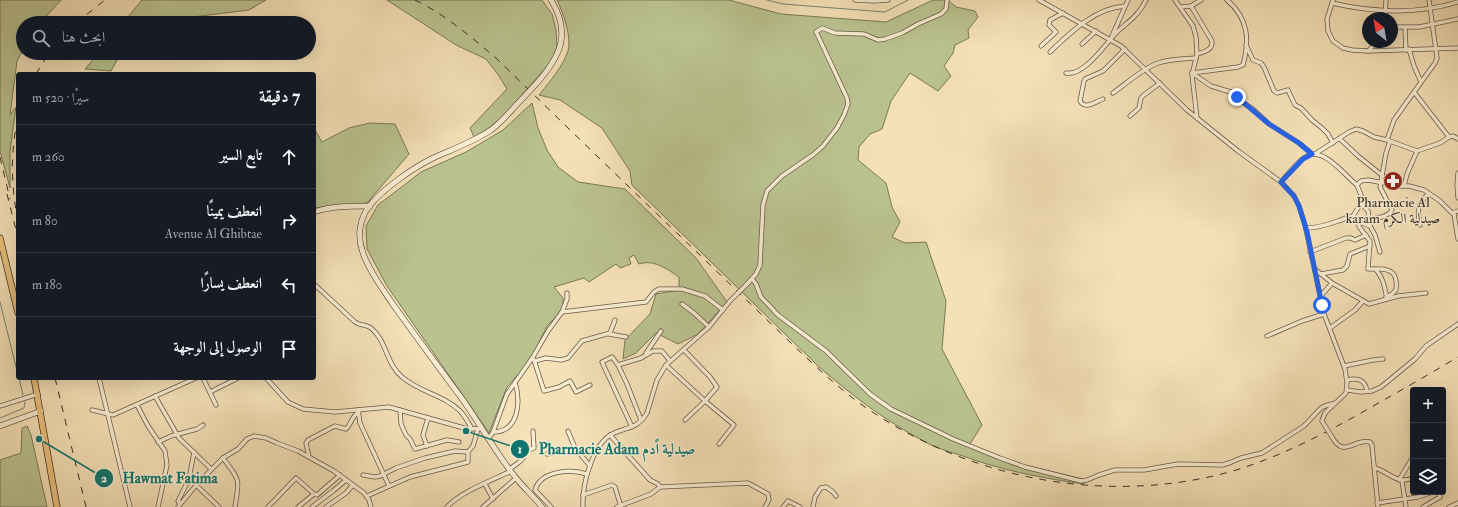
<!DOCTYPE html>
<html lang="ar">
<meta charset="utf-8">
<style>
body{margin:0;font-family:"IM FELL Double Pica",Amiri,serif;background:#20242c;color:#f1f3f6;direction:rtl}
.controls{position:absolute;right:12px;bottom:12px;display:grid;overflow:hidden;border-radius:4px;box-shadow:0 4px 16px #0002}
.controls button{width:36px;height:36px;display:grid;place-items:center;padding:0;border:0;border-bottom:1px solid #363941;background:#171b24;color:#f1f3f6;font:20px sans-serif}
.compass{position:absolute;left:1362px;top:12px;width:36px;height:36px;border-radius:50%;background:#171b24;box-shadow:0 4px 16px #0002;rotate:329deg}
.stop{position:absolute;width:12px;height:12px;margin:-9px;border:3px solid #2563eb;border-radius:50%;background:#fff}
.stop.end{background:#2563eb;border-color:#fff;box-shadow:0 1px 4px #0008}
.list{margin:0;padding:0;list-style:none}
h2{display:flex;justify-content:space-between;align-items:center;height:52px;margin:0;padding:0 16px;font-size:17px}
h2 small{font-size:13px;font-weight:400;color:#9ea1a6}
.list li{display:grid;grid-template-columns:26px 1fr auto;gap:12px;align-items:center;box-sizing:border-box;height:64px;padding:0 16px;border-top:1px solid #363941}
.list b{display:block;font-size:15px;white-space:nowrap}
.list p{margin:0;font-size:13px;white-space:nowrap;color:#9ea1a6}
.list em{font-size:13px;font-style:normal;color:#9ea1a6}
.icon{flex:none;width:22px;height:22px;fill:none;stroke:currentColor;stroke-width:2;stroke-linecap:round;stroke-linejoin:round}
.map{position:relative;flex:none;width:1458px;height:507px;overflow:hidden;direction:ltr}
.search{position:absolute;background:#171b24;box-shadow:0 4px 16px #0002;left:16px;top:16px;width:300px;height:44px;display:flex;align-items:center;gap:10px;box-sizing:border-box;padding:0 14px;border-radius:22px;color:#9ea1a6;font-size:15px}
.panel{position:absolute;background:#171b24;box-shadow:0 4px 16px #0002;left:16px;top:72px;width:300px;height:308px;border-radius:4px;direction:rtl}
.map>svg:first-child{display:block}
</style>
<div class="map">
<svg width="1458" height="507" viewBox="0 0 1458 507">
<rect width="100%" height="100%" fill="#f5e1b8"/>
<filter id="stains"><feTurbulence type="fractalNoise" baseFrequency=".005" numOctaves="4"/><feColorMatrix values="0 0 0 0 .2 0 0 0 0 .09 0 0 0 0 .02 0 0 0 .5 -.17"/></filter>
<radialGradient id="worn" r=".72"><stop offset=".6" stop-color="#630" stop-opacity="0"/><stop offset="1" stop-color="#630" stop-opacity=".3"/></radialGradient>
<g fill="#bac390" stroke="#79785a">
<path d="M0,0H61L40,23H23V49L17,61L10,115L16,107L10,151V188L0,151Z"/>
<path d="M142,0H266L249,10L168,20L123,23Z"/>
<path d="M387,0H542L552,14L556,30L557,47L551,62L503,116L489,128L474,137L470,128L507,89L499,76L486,59L456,45Z"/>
<path d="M557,0H729L781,14L886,22L933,0H948L956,7L975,11L978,17L968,30L969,38L955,45L953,53L944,66L951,76L938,91L910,73L891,101L882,129L870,134L859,147L858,160L886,183L892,207L900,222L892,237L905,243L926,242L946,301L942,349L982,425L970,444L973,447L1024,465L1083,479L1084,484C1041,478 1000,470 960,455C950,452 940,449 931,445C890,424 855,398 819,367L632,185L630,171L602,128L560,100L539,95C550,81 562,68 568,51C572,38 563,12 557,0Z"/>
<path d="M99,53H121L111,71L85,69Z"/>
<path d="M532,103L538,128L547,150L558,167L578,182L625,189L696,258L727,302L698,334L678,344L656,333L636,353L623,359L625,340L650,314L656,294L679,290V277C667,269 654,259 639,264L634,255L629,258L631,264L620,268L616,264L589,282L584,278L554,287L563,298V306L558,315L547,326L530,361L507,387L489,433L387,286L367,249L366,226L378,205L421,172L466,152L503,130Z"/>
<path d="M370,123L395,124L409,154L367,203L314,208V128L322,142L349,128Z"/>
<path d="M27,426L31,435L47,507H0V460L21,453L22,428Z"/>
</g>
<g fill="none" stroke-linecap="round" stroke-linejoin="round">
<g stroke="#758475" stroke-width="1">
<path d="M767,0L783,4L885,12L908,0"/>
<path d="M0,302L18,375"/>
<path d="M19,378L23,395"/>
<path d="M0,418L24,408L25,402"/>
</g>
<g stroke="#675a49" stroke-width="5">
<g id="street">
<path d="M855,0L874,1L888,0"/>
<path d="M1039,0L1121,46L1187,110L1238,151L1281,182L1294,196L1299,206L1305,225L1324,314L1345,369L1347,383L1346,393L1325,413L1322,421"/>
<path d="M1175,0L1193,26L1196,37L1197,54L1192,75L1197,118"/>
<path d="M1333,0L1327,19L1328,31L1333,41L1343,48L1352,50L1368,51L1458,48"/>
<path d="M1429,0L1437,58L1435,63L1414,92L1449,137L1453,136L1458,139"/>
<path d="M1332,3C1375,13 1416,15 1458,2"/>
<path d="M1191,6L1212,41C1213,50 1204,52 1197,54"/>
<path d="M1180,7L1191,6L1201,0"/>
<path d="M1385,18L1386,0"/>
<path d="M1392,27H1419L1458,19"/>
<path d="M1405,28L1406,50"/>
<path d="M1112,36L1128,0"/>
<path d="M1082,44L1096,31"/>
<path d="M1246,45L1253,60L1261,63L1264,67L1274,91L1277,93L1288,90L1295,105L1301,108L1312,120L1322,128L1328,134L1333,143"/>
<path d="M1041,46L1056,32L1049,25L1050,20L1063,13"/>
<path d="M1409,49L1414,66L1421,82"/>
<path d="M1368,51L1377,42"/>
<path d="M1050,52C1071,32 1095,8 1125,6"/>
<path d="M1066,73C1083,77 1105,45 1115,34C1127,22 1138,17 1146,0"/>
<path d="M1192,73L1211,86L1234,93L1239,100L1253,109L1269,124L1299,143L1312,154"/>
<path d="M1192,73L1238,67L1243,65C1250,39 1248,18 1227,0"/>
<path d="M1113,93C1127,83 1142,69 1158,63C1170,59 1184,59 1196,58"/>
<path d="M1103,99C1095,102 1085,110 1080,101L1084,81L1085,79L1103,71L1125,49"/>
<path d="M1130,116L1139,108L1141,98L1144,95L1160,83"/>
<path d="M1340,139L1358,156L1383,176"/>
<path d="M1387,140L1394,120L1414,92"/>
<path d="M1315,154L1349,132L1356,129L1363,131L1374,137L1387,140L1417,151L1440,143L1449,137"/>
<path d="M1458,173L1457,185L1458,198"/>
<path d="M1281,182C1288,174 1297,162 1305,157C1323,145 1344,175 1357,185L1361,181L1368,180L1400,186H1409L1424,190L1440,201L1452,213L1458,211"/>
<path d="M1404,186L1407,174L1417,151"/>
<path d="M1362,204L1368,211L1370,226L1375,235L1380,252"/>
<path d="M1454,214L1458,239"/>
<path d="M1353,216L1363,200L1357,185"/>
<path d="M1369,219C1377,218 1388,217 1392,210L1380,187L1386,153L1390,141"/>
<path d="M1357,221L1370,226"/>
<path d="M1420,225C1417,210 1417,205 1428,194"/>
<path d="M1306,228C1317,228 1327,225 1338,221C1343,220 1348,216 1353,216L1357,221L1360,228L1370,241L1368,269H1375C1383,276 1385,289 1387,299"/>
<path d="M1310,252L1346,238H1351L1355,240L1366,235"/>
<path d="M1376,269C1392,268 1398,274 1396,290L1392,294L1386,297"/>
<path d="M1316,270L1332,283L1369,304L1398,296L1426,293"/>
<path d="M1321,274L1343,270L1347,266L1350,254L1370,246"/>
<path d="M752,279L756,284L761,297L778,315L826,351L870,394L891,409L953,439L1000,458L1025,467L1081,481L1087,480L1099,475L1115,470H1144L1178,464L1222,465L1229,463L1241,458L1262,453L1304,426L1321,408L1325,406L1335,403"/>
<path d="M748,283L756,274L760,265L763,205L767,191L782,176L814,154L823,146L837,128L844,115L848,104L847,98L819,38L816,32L822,28L835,33L864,34L878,40L885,39L902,33L918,24L941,14L946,9L947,0"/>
<path d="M314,284L355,322C360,326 366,324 371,328C387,341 386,364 402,377C419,392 444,395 460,411C465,416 468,422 472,429"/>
<path d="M1320,297L1332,283"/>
<path d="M682,304L694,313L709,327"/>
<path d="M562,312L646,302L654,292L659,289H682L705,296L723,310"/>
<path d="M1330,328L1355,310L1363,301"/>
<path d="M609,334L626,337"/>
<path d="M1267,336L1302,321L1324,314"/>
<path d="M684,350L710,377L717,387L705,401L685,420"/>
<path d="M646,353L661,331"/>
<path d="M534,360L544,391L559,387L570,381L576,392L590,385"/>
<path d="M535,361L546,358L561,360L568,358L582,341L610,333L615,320"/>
<path d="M618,365L612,357L602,362L632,427"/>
<path d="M666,365L705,401L734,425L719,444"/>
<path d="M1344,366L1373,360L1383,359"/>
<path d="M99,378L130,507"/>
<path d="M203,378L216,405"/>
<path d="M266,378L288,402L303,409L335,412L389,407L464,428L478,429L482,428"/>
<path d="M1347,380C1358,377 1365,380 1367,391"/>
<path d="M1347,390L1361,392L1372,391L1381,387L1415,359L1426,346L1458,324"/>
<path d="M210,392L238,378"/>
<path d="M155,396L179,438L211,469"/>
<path d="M137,405L148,426L165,451L167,465L158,507"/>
<path d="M0,406L38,394"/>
<path d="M92,410L113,415L196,378"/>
<path d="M358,410L360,423L389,486"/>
<path d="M400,410L401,424L406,435L410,439L415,449L447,440L459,442"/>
<path d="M641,420L627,384L618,365L641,358L653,351H662L670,361"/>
<path d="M568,431L575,448"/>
<path d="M493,432C519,432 521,402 515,382"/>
<path d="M610,435L650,480L658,484L660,487L651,494L617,507"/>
<path d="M1332,437C1344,459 1354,438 1370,442L1372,445L1378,507"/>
<path d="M489,438L493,432L507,394L533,357L548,331L562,312L567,299V293"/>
<path d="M158,442L171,436L197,429L203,425"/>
<path d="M427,446L423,435L428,418"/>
<path d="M547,454L575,448L590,466"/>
<path d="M309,457L306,443L308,440L335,426L346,429C352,424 351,416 359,412"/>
<path d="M223,458C240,481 240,478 235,507"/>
<path d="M1375,468C1389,472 1397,485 1413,478"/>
<path d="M510,469C517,463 525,460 526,451L534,448L533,431"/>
<path d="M363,475L375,477L380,476L396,468L425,458L455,451L468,452L473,446L478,429"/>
<path d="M1399,480L1413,457"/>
<path d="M1402,481L1406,507"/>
<path d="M485,484L493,499"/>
<path d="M196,485L219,507"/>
<path d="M660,487L748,483L768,494L769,500L765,507"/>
<path d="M583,495L612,485L615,487L621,507"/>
<path d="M367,496L410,477L468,462V452"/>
<path d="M1377,503L1418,497L1433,492"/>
<path d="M180,504L178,501L189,479L194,452"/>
<path d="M178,507L198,483L223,458L238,449L247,439L254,436L266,438L277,443L298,451L334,471L364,493L369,500L371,507"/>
<path d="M268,507L296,478L314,494L317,495L340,475"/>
<path d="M298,507L314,494"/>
<path d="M312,507L333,491L346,480"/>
<path d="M326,507L346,493L352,486"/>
<path d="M447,507C460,492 493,480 511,471"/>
<path d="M483,507L516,478"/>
<path d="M551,507L535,490C541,470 571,469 587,474"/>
<path d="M583,507C582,485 592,443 614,433C628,427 638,428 647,413L657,380L666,365L709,327L730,301"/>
<path d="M783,507L788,501L800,507"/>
<path d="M813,507L815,497L821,488L826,487L833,492L836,496"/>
<path d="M1423,507L1440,497L1438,492"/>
<path d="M1449,507L1458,503"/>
</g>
</g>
<g stroke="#382d24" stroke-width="6">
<g id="secondary">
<path d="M536,84C560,57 572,34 551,0"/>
<path d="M522,99C511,110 501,124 488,132C470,143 451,150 433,158C413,168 384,188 370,205C359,219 357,237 363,253C369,271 382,288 392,303C414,334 437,365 460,396C479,422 495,452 516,478C524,488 534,497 542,507"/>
<path d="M314,212C331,206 351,206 370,206"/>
<path d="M0,426L41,411"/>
</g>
</g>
<g stroke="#382d24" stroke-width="7">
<g id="primary">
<path d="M0,238L18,313"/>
<path d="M34,378L57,507"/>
</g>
</g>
<use href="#street" stroke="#f8ecd1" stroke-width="3.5"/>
<use href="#secondary" stroke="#f8ecd1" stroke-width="5"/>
<use href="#primary" stroke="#eac07c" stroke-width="5.5"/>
<g stroke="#382d24" stroke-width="1" stroke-dasharray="7 7" stroke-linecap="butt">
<path d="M415,0C446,15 471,37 497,59C566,126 635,193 704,259C733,287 762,315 791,343C814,365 838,388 865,407C970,480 1109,506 1233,471C1282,456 1324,434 1368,409C1398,392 1428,375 1458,357"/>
<path d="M76,23L105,0"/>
<path d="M36,74L49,53"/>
<path d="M18,118C10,152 11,187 18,221"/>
<path d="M0,157L10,199"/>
<path d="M7,194L18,238"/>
<path d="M55,378L86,507"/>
</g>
<g stroke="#675a49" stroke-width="5" stroke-linecap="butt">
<g id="street-bridge">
<path d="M730,301L748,283"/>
<path d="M1322,421L1332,437"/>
</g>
</g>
<g stroke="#382d24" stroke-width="6" stroke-linecap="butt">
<path id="secondary-bridge" d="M522,99L536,84"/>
</g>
<use href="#street-bridge" stroke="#f8ecd1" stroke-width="3.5"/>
<use href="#secondary-bridge" stroke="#f8ecd1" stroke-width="5"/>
</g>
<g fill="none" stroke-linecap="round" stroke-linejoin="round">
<path stroke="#2563eb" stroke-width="5" d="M1237,97L1269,124L1299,143L1312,154L1303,159L1281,182L1294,196L1299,206L1307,232L1322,305"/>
</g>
<defs>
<g id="pharmacy-disc" transform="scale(1)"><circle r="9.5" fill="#8f2418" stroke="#f8ecd1"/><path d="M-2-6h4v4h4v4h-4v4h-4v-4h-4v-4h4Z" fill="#fff"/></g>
</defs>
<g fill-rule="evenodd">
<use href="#pharmacy-disc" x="1393" y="181"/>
</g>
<g text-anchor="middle" stroke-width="3" stroke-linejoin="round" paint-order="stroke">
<g font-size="14" fill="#382d24" stroke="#f8ecd1">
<text x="1393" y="207">Pharmacie Al<tspan x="1393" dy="16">karam صيدلية الكرم</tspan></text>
</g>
</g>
<path fill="none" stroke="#0f766e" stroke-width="1.5" d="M466 431L520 449M39 439L104 478"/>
<g fill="#0f766e" stroke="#f8ecd1" stroke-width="1.5">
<circle cx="466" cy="431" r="4"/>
<circle cx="39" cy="439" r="4"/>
<circle cx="520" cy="449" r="10"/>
<circle cx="104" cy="478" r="10"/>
</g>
<g font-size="12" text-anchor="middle" font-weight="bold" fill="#fff">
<text x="520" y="453">1</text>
<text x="104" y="482">2</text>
</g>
<g font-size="15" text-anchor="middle" font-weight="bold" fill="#0f766e" stroke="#f8ecd1" stroke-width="3" stroke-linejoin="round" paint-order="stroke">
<text x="617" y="454">Pharmacie Adam صيدلية اًدم</text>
<text x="170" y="483">Hawmat Fatima</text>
</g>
<rect width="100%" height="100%" filter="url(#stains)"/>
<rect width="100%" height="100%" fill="url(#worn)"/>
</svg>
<div class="controls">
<button>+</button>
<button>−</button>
<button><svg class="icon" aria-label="layers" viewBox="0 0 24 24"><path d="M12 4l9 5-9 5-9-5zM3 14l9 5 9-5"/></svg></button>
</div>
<svg class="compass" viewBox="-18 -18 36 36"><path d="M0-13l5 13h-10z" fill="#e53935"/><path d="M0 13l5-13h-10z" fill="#9ea1a6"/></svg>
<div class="stop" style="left:1322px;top:305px"></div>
<div class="stop end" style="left:1237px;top:97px"></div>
<div class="search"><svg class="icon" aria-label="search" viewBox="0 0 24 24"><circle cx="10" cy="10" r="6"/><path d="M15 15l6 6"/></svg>ابحث هنا</div>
<section class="panel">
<h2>7 دقيقة<small>سيرًا · 520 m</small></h2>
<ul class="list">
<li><svg class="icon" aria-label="ahead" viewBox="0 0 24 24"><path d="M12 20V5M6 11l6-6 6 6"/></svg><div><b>تابع السير</b></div><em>260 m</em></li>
<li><svg class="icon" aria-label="right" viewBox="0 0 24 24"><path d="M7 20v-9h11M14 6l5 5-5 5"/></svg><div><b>انعطف يمينًا</b><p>Avenue Al Ghibtae</p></div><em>80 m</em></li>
<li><svg class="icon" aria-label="left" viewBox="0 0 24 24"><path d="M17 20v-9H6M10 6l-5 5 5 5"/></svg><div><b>انعطف يسارًا</b></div><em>180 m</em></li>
<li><svg class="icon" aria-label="arrive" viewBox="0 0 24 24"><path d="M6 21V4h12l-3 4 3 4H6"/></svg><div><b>الوصول إلى الوجهة</b></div></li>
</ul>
</section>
</div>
